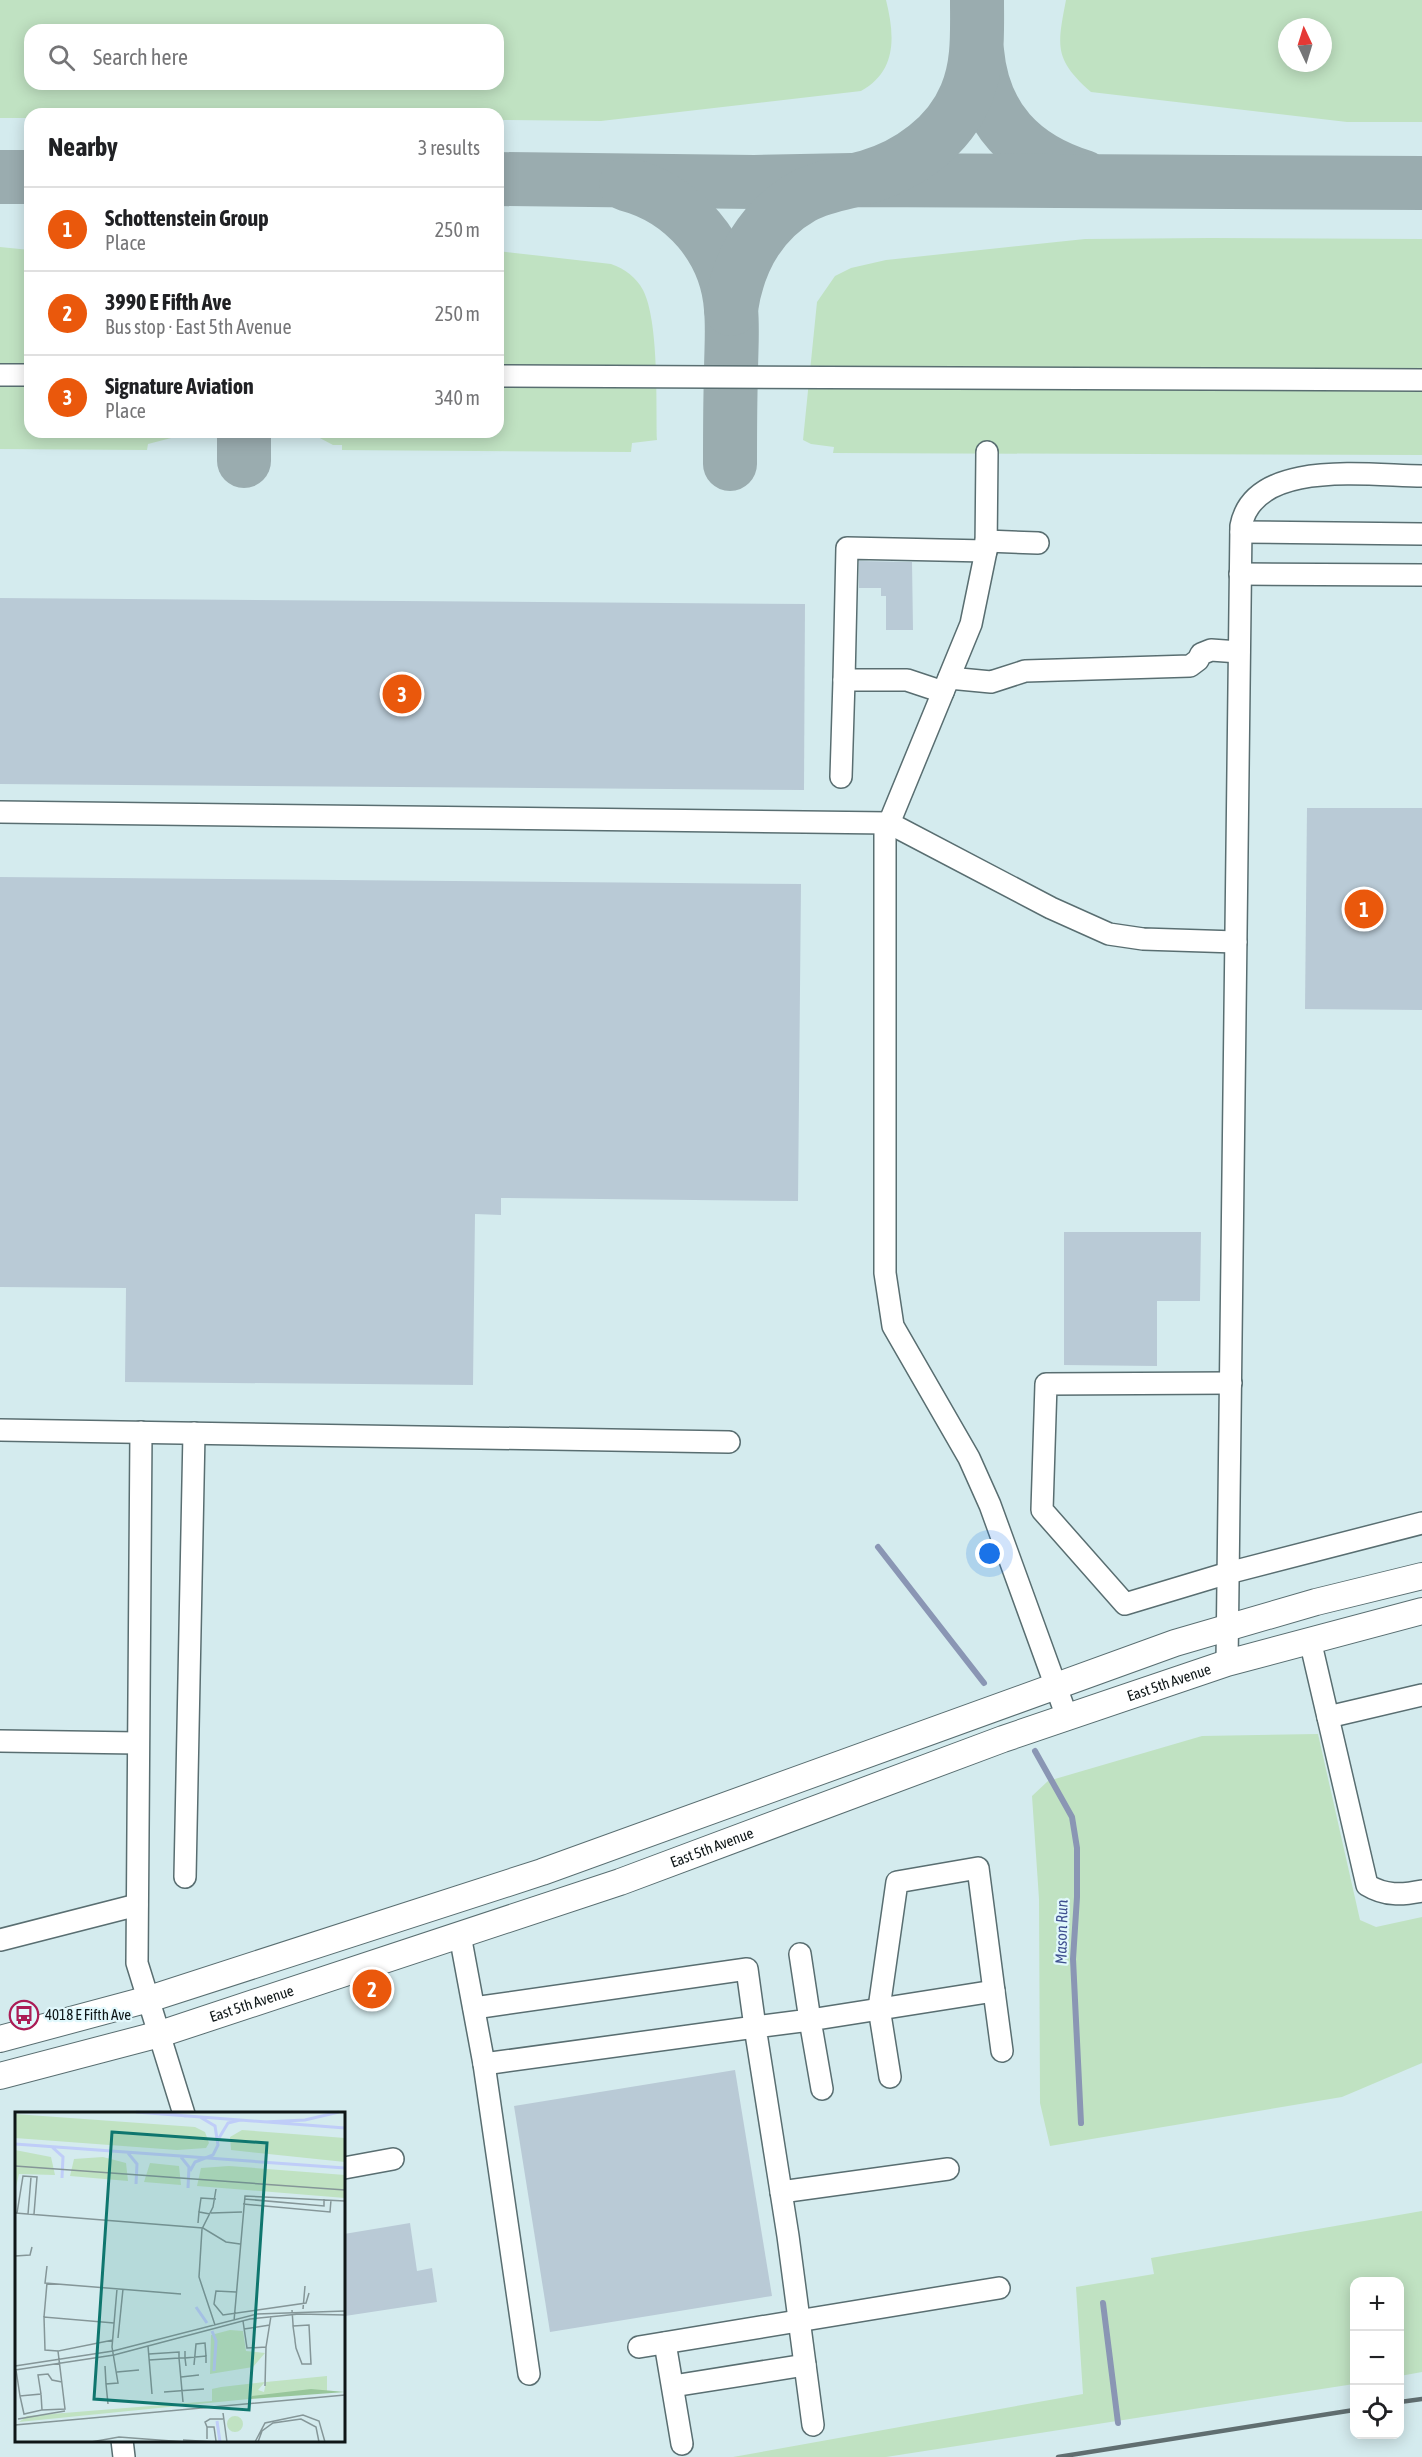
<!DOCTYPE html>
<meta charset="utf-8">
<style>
body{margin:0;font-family:"Asap Condensed",sans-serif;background:#f2f2f2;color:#202124}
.controls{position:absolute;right:18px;bottom:18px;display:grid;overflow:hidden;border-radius:12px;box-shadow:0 3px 15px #0003}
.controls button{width:54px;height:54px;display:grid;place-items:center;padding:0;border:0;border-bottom:2px solid #e0e0e0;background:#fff;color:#202124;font:30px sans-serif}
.compass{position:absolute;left:1278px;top:18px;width:54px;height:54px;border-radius:50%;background:#fff;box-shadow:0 3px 15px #0003;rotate:356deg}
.you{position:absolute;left:990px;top:1554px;width:21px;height:21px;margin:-15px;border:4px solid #fff;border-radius:50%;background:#1a73e8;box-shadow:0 0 0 9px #1a73e833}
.badge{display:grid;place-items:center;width:39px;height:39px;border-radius:50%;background:#ea580c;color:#fff;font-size:20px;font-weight:700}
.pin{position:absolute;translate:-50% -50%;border:3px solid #fff;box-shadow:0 2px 6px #0006}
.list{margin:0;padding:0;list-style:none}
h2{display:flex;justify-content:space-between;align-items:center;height:78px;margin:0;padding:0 24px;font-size:26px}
h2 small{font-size:20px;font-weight:400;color:#757577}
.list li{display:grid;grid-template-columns:39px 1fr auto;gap:18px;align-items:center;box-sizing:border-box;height:84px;padding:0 24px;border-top:2px solid #e0e0e0}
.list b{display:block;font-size:22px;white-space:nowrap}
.list p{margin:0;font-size:20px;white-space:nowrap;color:#757577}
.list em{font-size:20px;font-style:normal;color:#757577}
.icon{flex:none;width:33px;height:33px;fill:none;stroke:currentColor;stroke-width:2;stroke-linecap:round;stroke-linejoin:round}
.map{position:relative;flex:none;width:1422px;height:2457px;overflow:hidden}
.search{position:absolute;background:#fff;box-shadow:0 3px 15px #0003;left:24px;top:24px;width:480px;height:66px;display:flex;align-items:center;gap:15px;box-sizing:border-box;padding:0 21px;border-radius:18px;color:#757577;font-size:22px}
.panel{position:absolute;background:#fff;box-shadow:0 3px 15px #0003;left:24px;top:108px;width:480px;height:330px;border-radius:18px}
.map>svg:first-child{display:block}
</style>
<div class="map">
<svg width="1422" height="2457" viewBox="0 0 1422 2457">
<rect width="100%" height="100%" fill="#d4ebee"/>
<g fill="#c0e2c2" fill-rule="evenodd">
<path d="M0,0H886C895,36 897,71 861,91L601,121L498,120V114H30V118H0ZM30,30H498V84H30Z"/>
<path d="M1066,0H1422V122H1347L1091,92C1054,59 1057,47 1066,0ZM1287,27H1323V63H1287Z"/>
<path d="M1210,238L1422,239V455L833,453L834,447L811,444L803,440L817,302L835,276L851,268L886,260L1085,239Z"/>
<path d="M0,247L30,250V432H175V437L148,444L147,450L0,449Z"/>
<path d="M498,251L611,264C625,269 636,277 643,290C659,321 656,403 657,440L632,443L631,452L342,450V445H333L316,436V432H498Z"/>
<path d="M1318,1734L1360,1920L1376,1927L1422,1917V2063L1342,2097L1050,2146L1040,2103L1039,1899L1032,1796L1048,1781L1202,1736Z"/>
<path d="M1422,2211V2372L1400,2376V2282H1354V2384L886,2457H733L1083,2394L1076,2287L1154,2274L1151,2258Z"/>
</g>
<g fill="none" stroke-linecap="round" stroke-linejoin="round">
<g stroke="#8a96b4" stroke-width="6">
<path d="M878,1547L984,1683"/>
<path d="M1035,1751L1072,1817L1077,1848V1897L1073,1959L1081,2123"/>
<path d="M1103,2303L1118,2423"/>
</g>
<g stroke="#9aacaf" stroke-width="54">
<path d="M977,51C983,118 1022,158 1084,177"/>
<path d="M0,177H30"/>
<path d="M498,179L754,182L852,180L1422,183"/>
<path d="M626,184C684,199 727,249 731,309C733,330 731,352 731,373C730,403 730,434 730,464"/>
<path d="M731,309C738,262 760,221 802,197C822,186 845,183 867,177C909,165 949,136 966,95C979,65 977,32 977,0"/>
<path d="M244,461V432"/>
</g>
</g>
<g fill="#b9cad6">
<path d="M859,561L912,562L913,630H886V596H881V588H859Z"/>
<path d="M0,598L805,604L804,790L0,784Z"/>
<path d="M1307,808H1422V1010L1305,1009Z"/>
<path d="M0,877L801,884L798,1201L501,1198V1215L475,1214L473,1385L125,1382L126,1288L0,1287Z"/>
<path d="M1064,1232H1201L1200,1301H1157V1366L1064,1365Z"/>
<path d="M735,2070L772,2296L550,2332L514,2106Z"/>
<path d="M410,2223L417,2271L432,2268L437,2302L345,2316L344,2234Z"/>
</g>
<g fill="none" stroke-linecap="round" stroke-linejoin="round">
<g stroke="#596e71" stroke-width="24">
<g id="minor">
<path d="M0,375H30"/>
<path d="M498,376L1422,380"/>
<path d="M987,452L986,551L971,624L885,833V1273L893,1326L969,1458L990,1505L1067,1717"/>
<path d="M1241,532L1422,534"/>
<path d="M986,541L1038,543"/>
<path d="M1240,574L1422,575"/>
<path d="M949,678L991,682L1025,671L1190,666L1198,660L1201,654L1211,650L1239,652"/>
<path d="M844,680L847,548L986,551"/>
<path d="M841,777L844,680H907L943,692"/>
<path d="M0,812L889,823L1051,908L1109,934L1143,939L1236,942"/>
<path d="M1231,1383L1046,1384L1042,1510L1125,1604L1228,1573L1422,1523"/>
<path d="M0,1430L729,1442"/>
<path d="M141,1432L137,1963L184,2114"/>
<path d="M1310,1640L1367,1885C1385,1896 1402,1895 1422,1891"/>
<path d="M1227,1663L1241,526C1254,458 1370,476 1422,476"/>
<path d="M1328,1717L1422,1695"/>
<path d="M0,1741L138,1743"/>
<path d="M185,1877L194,1433"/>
<path d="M460,1935L484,2064L529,2374"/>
<path d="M0,1940L137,1905"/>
<path d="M800,1954L810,2020L755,2027L788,2236L813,2425"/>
<path d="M474,2008L747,1969L755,2027L484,2064"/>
<path d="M890,2077L879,2008L897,1882L978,1868L994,1991"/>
<path d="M822,2089L810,2020L994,1991L1002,2051"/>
<path d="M344,2168L393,2159"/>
<path d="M781,2192L948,2169"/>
<path d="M665,2343L682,2444"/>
<path d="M639,2347L999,2288"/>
<path d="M673,2386L805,2365"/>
<path d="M122,2440L124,2457"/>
</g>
</g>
<g stroke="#596e71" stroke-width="28">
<g id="major">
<path d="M0,2039L149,1999L542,1872L1175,1643L1316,1602L1422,1576"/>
<path id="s1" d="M0,2076L160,2034L620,1882L1003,1739L1227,1663L1422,1611"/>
</g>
</g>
<use href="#minor" stroke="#fff" stroke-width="21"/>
<use href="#major" stroke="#fff" stroke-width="26"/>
<g stroke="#606e70" stroke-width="4.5">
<path d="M1400,2402L1422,2399"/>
<path d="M1058,2457L1354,2410"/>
</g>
</g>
<defs>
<g id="bus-ring" transform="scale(1.5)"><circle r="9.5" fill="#e1f8fc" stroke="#ab1c56" stroke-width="1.5"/><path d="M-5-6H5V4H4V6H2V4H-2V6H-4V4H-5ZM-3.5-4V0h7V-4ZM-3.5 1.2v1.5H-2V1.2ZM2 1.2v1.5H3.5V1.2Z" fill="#ab1c56"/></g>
</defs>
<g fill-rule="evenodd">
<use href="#bus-ring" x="24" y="2015"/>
</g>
<g text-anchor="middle" stroke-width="4.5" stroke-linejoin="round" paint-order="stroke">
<g font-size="15" fill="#0e1617" stroke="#e1f8fc">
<text dy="5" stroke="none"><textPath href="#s1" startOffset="1234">East 5th Avenue</textPath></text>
<text dy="5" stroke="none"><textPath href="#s1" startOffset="748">East 5th Avenue</textPath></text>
<text dy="5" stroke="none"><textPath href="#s1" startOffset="262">East 5th Avenue</textPath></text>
</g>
<g font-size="15" fill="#0e1617" stroke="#e1f8fc" text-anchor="start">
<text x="45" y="2020">4018 E Fifth Ave</text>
</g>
<g font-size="16" font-style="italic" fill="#3e4f8f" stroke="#e1f8fc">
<text transform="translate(1061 1932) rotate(-89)" y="6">Mason Run</text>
</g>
</g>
<g transform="translate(15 2112)">
<rect width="330" height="330" fill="#d4ebee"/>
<path d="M0,2L180,15L190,20L194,31L191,36L162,38L0,26ZM227,18L330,26V50L216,38L215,25ZM0,38L36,45L40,63L4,62L0,79ZM88,45L111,51L113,69L55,64L59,47ZM135,51L164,54L166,73L129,70ZM214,54L330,63V86L182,74L186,56ZM215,218L228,219L231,239L250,241L238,255L195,262L196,223ZM312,264V279L4,310L12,304L197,289V277L206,275L250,270L243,278L249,280L251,270ZM212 312a8 8 0 1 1 16 0a8 8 0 1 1-16 0Z" fill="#c0e2c2"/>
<path d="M296,277L330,280L235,287L237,284Z" fill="#98c69b"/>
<path fill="none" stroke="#bfcdf8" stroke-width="3" d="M121,0L330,16M144,0L170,4M249,10L290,8L324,0M204,26L213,11L225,8M0,32L330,56M37,35L48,45L47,66M113,41L122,52L121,72M166,45L174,55L173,76M175,59L180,50L198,43L203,33L200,14L185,5M181,195L192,211M197,219L201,229L199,259M202,309L205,330"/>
<path fill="none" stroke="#859698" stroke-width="1.5" d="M0,54L330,78M229,87L309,94V87M228,92L315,100L316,88M184,100L186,86L201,87M0,101L188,116L211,130L225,132M2,101L8,64L22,65L19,102M196,101L227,100M13,102L16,65M183,111L184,100L195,102M0,144L15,143L17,135M32,154L30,171L166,182M221,180L201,179L199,192L208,203L291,191L294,181M288,197L290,174M277,198L278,212V214L280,228V229L281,236L287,252H296L294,213L278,214M29,205L32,171M219,209L230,84L330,89M228,209L232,236L251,235L256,204M200,213L184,165L187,117L198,95L201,77M229,217L255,213M103,226L108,177M133,234L137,282M43,239L30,238L29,205L99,211M134,242L164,240V246L134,248M179,253L181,232L190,231L191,244M0,254L98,239L242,202L330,199M90,254L91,272M171,254L170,246L191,244V251M0,258L99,243L235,207L284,202L330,203M1,258L5,284L26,282L23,263L33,262L37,268L47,270M102,260L124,258M166,265L184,263M250,274L251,235M149,280L189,277M5,284L9,302L27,298L26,282M168,290L164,246H170V239M93,292L91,272L103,271L97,235L102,177M27,298L50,297L43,239L98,228M208,301L212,330M3,307L50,299M0,313L330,283M192,315L190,310L195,307H208M192,327V315H199L201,329M168,328L201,330M76,330L104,325L170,330M240,330L250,311L288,303L304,309L310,330M243,330L247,319L258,311L286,307L301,315L304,330"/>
<path fill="#0f766e" fill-opacity="0.15" stroke="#0f766e" stroke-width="3" d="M97,20L252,31L234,298L79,287Z"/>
<rect width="330" height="330" fill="none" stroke="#0e1617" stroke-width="3"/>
</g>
</svg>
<div class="controls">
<button>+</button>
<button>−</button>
<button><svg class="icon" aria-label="locate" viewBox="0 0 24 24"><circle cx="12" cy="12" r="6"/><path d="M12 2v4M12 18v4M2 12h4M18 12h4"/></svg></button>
</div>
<svg class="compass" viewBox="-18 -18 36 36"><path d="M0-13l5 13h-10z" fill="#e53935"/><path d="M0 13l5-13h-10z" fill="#757577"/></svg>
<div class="you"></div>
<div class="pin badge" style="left:1364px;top:909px">1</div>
<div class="pin badge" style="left:372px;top:1989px">2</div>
<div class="pin badge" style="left:402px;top:694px">3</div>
<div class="search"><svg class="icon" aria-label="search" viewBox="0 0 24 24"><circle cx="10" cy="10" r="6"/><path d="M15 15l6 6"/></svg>Search here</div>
<section class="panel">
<h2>Nearby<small>3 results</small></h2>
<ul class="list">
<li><span class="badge">1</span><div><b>Schottenstein Group</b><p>Place</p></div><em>250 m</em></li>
<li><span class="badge">2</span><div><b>3990 E Fifth Ave</b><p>Bus stop · East 5th Avenue</p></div><em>250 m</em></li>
<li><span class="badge">3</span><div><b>Signature Aviation</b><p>Place</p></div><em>340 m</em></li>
</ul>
</section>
</div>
